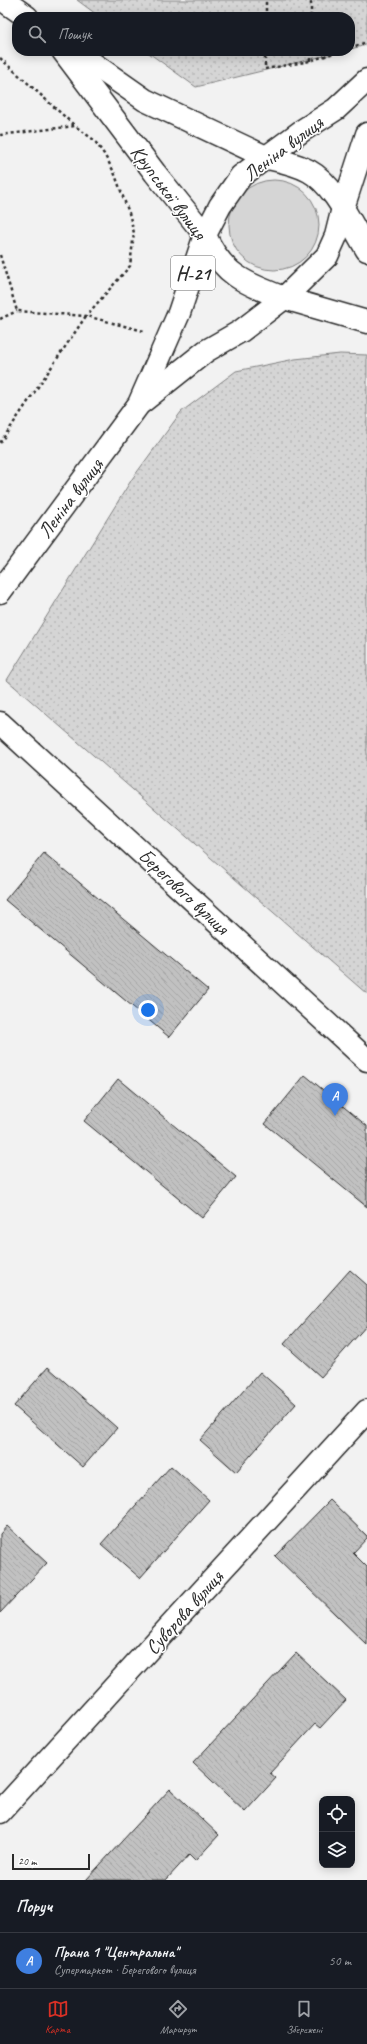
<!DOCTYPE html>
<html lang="uk">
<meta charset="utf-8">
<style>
body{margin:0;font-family:Caveat,sans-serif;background:#242831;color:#f1f3f6}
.controls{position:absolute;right:12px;bottom:12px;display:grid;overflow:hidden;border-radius:8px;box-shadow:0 2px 10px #0003}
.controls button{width:36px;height:36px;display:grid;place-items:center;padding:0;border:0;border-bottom:1px solid #363941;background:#171b24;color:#f1f3f6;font:20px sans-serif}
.scale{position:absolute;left:12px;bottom:10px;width:78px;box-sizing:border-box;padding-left:4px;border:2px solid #2b2b2b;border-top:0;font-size:11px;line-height:14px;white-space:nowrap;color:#2b2b2b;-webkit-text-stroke:3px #fff;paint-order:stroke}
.you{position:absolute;left:148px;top:1010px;width:14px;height:14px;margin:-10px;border:3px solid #fff;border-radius:50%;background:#1a73e8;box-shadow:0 0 0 6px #1a73e833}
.badge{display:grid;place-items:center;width:26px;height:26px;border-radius:50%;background:#d93025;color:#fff;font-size:13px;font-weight:700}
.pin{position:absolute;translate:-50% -33px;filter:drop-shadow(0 1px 2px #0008)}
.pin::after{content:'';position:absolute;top:21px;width:14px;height:12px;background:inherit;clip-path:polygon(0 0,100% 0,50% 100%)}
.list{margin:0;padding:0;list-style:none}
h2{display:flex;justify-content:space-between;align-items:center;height:52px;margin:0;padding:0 16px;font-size:17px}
h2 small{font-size:13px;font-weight:400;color:#9ea1a6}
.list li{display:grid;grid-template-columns:26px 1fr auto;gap:12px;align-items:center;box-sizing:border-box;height:56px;padding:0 16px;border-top:1px solid #363941}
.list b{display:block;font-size:15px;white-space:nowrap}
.list p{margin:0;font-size:13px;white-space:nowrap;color:#9ea1a6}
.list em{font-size:13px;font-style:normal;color:#9ea1a6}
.icon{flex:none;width:22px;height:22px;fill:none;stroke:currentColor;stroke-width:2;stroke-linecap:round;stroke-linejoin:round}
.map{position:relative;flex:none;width:367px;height:1880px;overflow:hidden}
.search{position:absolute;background:#171b24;box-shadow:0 2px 10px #0003;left:12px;right:12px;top:12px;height:44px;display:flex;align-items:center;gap:10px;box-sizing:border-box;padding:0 14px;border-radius:16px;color:#9ea1a6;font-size:15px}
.sheet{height:108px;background:#171b24}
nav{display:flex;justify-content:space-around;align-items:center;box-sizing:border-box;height:56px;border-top:1px solid #363941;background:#171b24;font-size:11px;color:#9ea1a6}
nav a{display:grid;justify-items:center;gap:2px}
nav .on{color:#d93025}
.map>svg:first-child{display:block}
</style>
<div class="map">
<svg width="367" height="1880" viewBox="0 0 367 1880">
<defs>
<pattern id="park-dots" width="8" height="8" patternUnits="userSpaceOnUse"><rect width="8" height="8" fill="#d5d5d5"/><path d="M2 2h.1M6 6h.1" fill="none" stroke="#b7b7b7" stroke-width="1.8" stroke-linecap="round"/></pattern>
<pattern id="building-back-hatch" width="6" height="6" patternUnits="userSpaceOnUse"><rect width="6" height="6" fill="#c1c1c1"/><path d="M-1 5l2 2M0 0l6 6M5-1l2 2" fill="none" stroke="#a6a6a6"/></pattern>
</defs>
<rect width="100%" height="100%" fill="#f2f2f2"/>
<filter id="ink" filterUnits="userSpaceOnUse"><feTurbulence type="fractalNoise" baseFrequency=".025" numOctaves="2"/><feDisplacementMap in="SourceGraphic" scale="8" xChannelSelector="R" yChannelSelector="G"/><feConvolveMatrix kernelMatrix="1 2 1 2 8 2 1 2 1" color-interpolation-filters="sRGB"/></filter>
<g filter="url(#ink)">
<circle fill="#d5d5d5" stroke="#808080" cx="274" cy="225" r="45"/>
<g fill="url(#park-dots)" stroke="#808080">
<path d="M77,0H367V45L350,49V17H100Z"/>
<path d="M146,51H344L196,87Z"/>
<path d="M340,354L367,355V994L7,680L132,479L181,412L236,371L295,359Z"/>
</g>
<g fill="url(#building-back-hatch)" stroke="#2b2b2b">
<path d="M44,853L208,990L169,1037L5,900Z"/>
<path d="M305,1075L367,1126V1207L265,1124Z"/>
<path d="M118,1079L236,1177L202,1218L84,1121Z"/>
<path d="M350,1270L367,1285V1325L321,1377L284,1344Z"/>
<path d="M48,1367L117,1428L83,1467L14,1406Z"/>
<path d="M260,1372L296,1404L236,1472L200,1440Z"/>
<path d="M171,1466L209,1500L140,1578L101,1544Z"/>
<path d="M330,1500L367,1536V1538L353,1553L367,1567V1645L275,1556Z"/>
<path d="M7,1526L47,1563L0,1613V1534Z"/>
<path d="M296,1653L346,1700L320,1728L315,1724L270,1773L276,1778L245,1812L193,1763Z"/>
<path d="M170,1789L219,1835L195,1861L189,1855L166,1880H86Z"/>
</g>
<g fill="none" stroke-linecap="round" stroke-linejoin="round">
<g stroke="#2b2b2b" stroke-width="25">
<g id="minor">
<path d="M3,0L27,17"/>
<path d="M63,51L155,173L205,235"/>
<path d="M75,51L145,100L268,158"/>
<path d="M0,1812L367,1411"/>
</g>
</g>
<g stroke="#2b2b2b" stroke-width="25">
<g id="tertiary">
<path d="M205,235C221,274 246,284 284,298"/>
<path d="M0,723L367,1060"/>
</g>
</g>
<g stroke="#2b2b2b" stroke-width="25">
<g id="secondary">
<path d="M268,158C282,161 296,164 309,171C335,185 352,226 367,250"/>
<path d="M284,298L367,322"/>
</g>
</g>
<g stroke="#2b2b2b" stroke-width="25">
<g id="primary">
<path d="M142,402L206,351L241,331L284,298L327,256L336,236L343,208L367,134"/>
<path d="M0,592L139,404L179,313L205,235L220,206L241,176L303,130L336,109L367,80"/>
</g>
</g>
<g stroke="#2b2b2b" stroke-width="2.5" stroke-dasharray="3 3" stroke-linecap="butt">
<path d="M266,17V0"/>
<path d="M311,17V0"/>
<path d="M350,48L367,42"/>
<path d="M265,51V69L310,61L340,51"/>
<path d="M0,58L75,126L0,135"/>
<path d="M310,61V51"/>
<path d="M0,255L17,311L86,316L130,266L134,233L129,213L114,172L104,154L94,140L75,126"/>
<path d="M0,319L17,311"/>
<path d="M0,443L86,316L144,331"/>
</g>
<use href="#minor" stroke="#fff" stroke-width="22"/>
<use href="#tertiary" stroke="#fff" stroke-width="22"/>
<use href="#secondary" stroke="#fff" stroke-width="22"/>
<use href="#primary" stroke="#fff" stroke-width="22"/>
</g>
</g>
<g text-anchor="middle" stroke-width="3" stroke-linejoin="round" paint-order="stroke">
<rect fill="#fff" stroke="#6b6b6b" stroke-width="1" x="171" y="256" width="44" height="34" rx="3"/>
<g font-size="19" font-weight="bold" fill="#2b2b2b">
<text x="193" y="280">Н-21</text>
</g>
<g font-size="20" fill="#2b2b2b" stroke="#fff">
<text transform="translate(283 148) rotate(-37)" y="7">Леніна вулиця</text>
<text transform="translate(169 192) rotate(53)" y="7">Крупської вулиця</text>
<text transform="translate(70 498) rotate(-53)" y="7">Леніна вулиця</text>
<text transform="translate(184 891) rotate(43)" y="7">Берегового вулиця</text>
<text transform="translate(184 1612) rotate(-48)" y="7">Суворова вулиця</text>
</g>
</g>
</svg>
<div class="controls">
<button><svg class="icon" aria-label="locate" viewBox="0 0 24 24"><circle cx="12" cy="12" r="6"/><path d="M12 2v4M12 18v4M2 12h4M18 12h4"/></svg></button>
<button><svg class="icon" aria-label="layers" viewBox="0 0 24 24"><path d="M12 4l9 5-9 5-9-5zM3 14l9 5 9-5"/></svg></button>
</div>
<div class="scale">20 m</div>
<div class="you"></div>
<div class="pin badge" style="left:335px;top:1116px;background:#3f7fe0">A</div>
<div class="search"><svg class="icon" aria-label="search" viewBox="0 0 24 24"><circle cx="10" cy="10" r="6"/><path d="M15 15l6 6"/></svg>Пошук</div>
</div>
<section class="sheet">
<h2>Поруч<small></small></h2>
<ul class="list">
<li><span class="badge" style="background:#3f7fe0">A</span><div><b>Прана 1 &quot;Центральна&quot;</b><p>Супермаркет · Берегового вулиця</p></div><em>50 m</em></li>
</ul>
</section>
<nav>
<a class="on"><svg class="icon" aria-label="map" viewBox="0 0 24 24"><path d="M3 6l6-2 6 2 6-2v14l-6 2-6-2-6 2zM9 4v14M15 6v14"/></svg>Карта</a>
<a><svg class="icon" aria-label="directions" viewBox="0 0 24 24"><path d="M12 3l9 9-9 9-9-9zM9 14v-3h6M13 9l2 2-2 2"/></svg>Маршрут</a>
<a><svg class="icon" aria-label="saved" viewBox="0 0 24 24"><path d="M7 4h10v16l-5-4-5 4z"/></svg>Збережені</a>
</nav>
